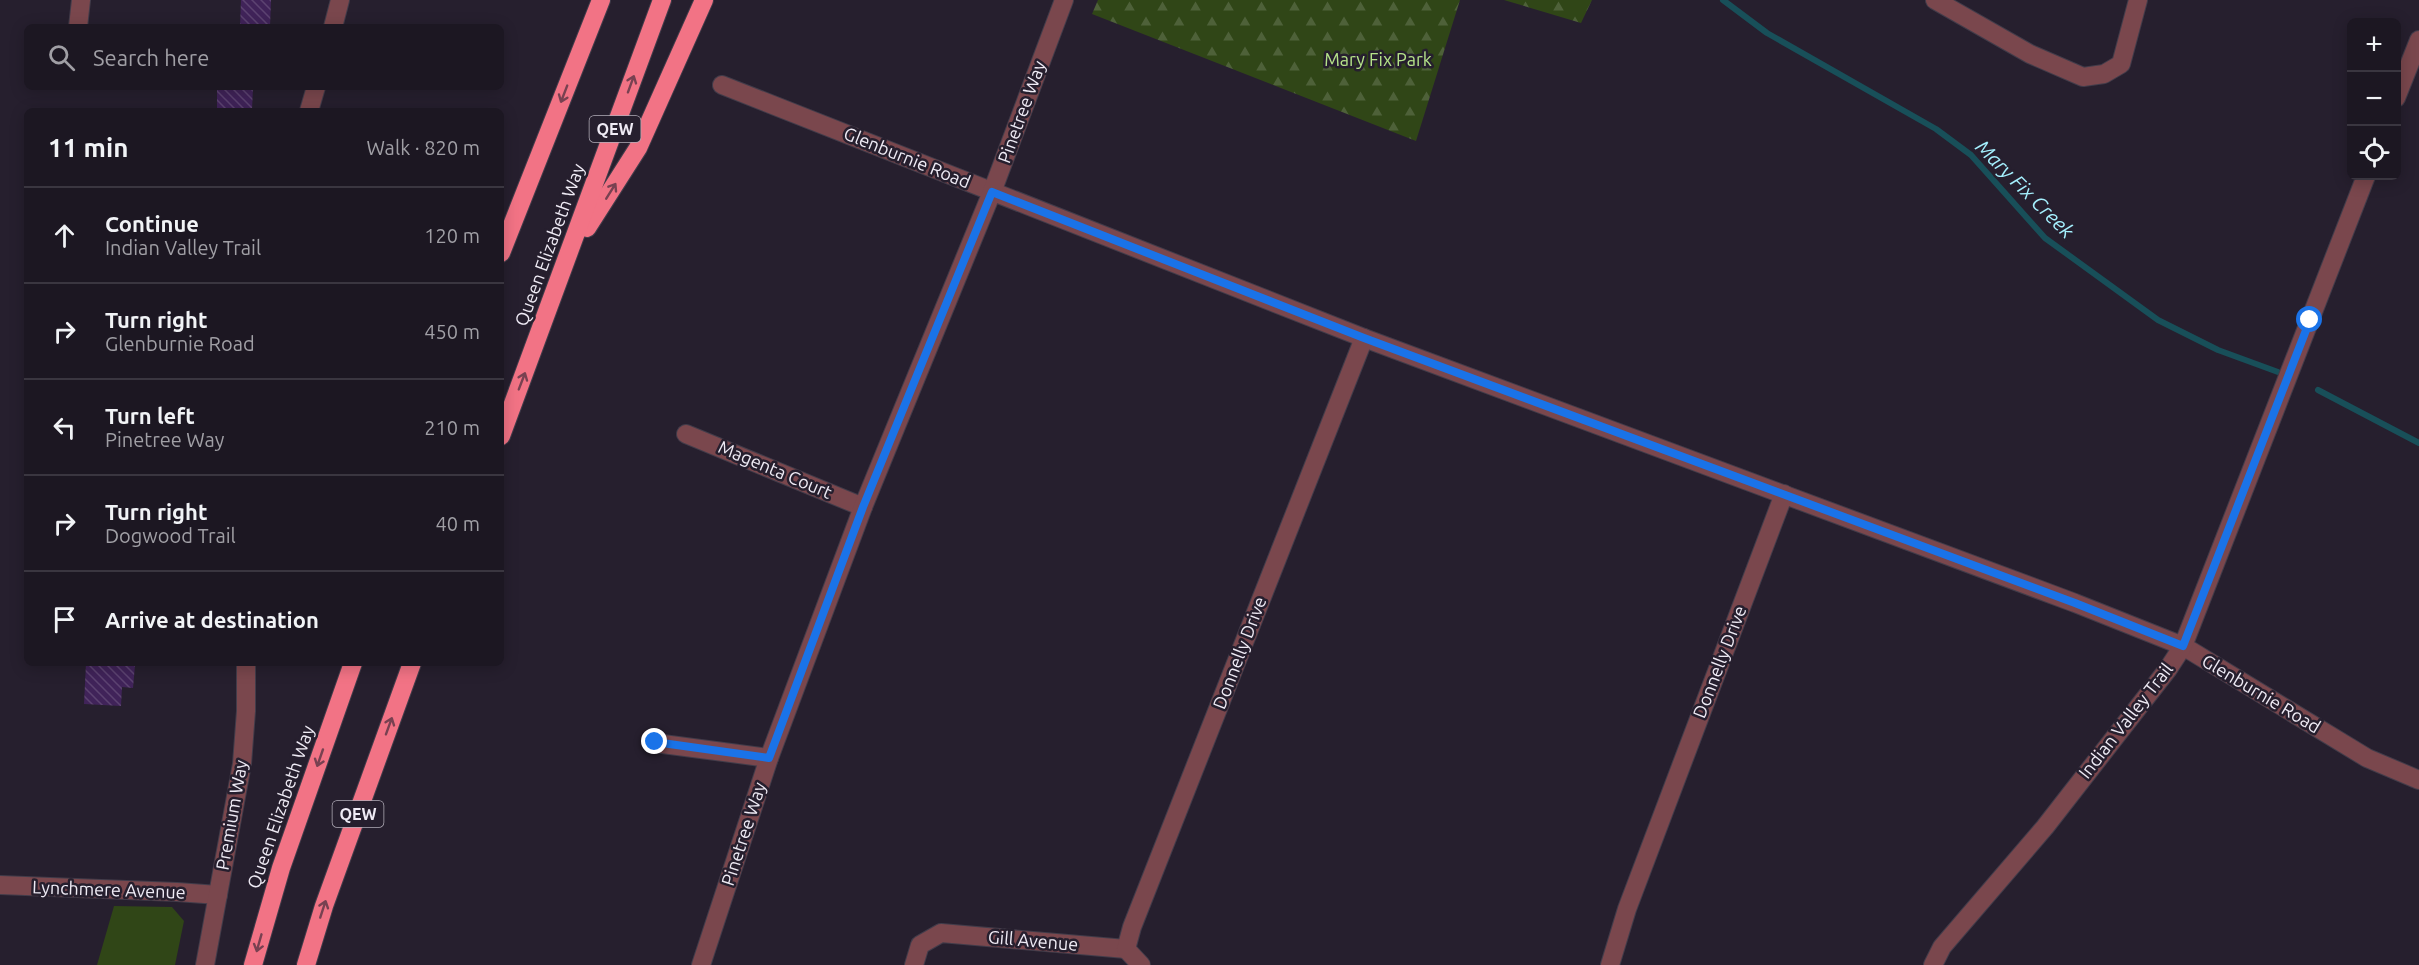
<!DOCTYPE html>
<meta charset="utf-8">
<style>
body{margin:0;font-family:Ubuntu,sans-serif;background:#25202a;color:#f1f3f6}
.controls{position:absolute;right:18px;top:18px;display:grid;overflow:hidden;border-radius:9px;box-shadow:0 3px 15px #0003}
.controls button{width:54px;height:54px;display:grid;place-items:center;padding:0;border:0;border-bottom:2px solid #3a3640;background:#1c1722;color:#f1f3f6;font:30px sans-serif}
.stop{position:absolute;width:18px;height:18px;margin:-14px;border:4px solid #1a73e8;border-radius:50%;background:#fff}
.stop.end{background:#1a73e8;border-color:#fff;box-shadow:0 2px 6px #0008}
.list{margin:0;padding:0;list-style:none}
h2{display:flex;justify-content:space-between;align-items:center;height:78px;margin:0;padding:0 24px;font-size:26px}
h2 small{font-size:20px;font-weight:400;color:#a09fa5}
.list li{display:grid;grid-template-columns:39px 1fr auto;gap:18px;align-items:center;box-sizing:border-box;height:96px;padding:0 24px;border-top:2px solid #3a3640}
.list b{display:block;font-size:22px;white-space:nowrap}
.list p{margin:0;font-size:20px;white-space:nowrap;color:#a09fa5}
.list em{font-size:20px;font-style:normal;color:#a09fa5}
.icon{flex:none;width:33px;height:33px;fill:none;stroke:currentColor;stroke-width:2;stroke-linecap:round;stroke-linejoin:round}
.map{position:relative;flex:none;width:2419px;height:965px;overflow:hidden}
.search{position:absolute;background:#1c1722;box-shadow:0 3px 15px #0003;left:24px;top:24px;width:480px;height:66px;display:flex;align-items:center;gap:15px;box-sizing:border-box;padding:0 21px;border-radius:9px;color:#a09fa5;font-size:22px}
.panel{position:absolute;background:#1c1722;box-shadow:0 3px 15px #0003;left:24px;top:108px;width:480px;height:558px;border-radius:9px}
.map>svg:first-child{display:block}
</style>
<div class="map">
<svg width="2419" height="965" viewBox="0 0 2419 965">
<defs>
<pattern id="forest-firs" width="22" height="20" patternUnits="userSpaceOnUse" patternTransform="scale(1.5)"><rect width="22" height="20" fill="#304617"/><path d="M5 1l3.5 6h-7zM16 11l3.5 6h-7z" fill="#4e6139"/></pattern>
<pattern id="building-back-hatch" width="6" height="6" patternUnits="userSpaceOnUse" patternTransform="scale(1.5)"><rect width="6" height="6" fill="#402359"/><path d="M-1 5l2 2M0 0l6 6M5-1l2 2" fill="none" stroke="#5c4371"/></pattern>
</defs>
<rect width="100%" height="100%" fill="#261f2e"/>
<path fill="#304617" d="M114,906L172,907L184,921L175,965H97Z"/>
<g fill="url(#forest-firs)">
<path d="M1098,0H1460L1416,141L1092,14Z"/>
<path d="M1504,0H1592L1581,23Z"/>
</g>
<g fill="none" stroke-linecap="round" stroke-linejoin="round">
<g stroke="#184f59" stroke-width="6">
<path d="M1723,0L1767,33L1936,129L1971,155L2045,238L2158,320L2218,350L2278,372"/>
<path d="M2318,390L2419,443"/>
</g>
</g>
<g fill="url(#building-back-hatch)">
<path d="M241,0H271L270,27H240Z"/>
<path d="M217,87H253L252,110H217Z"/>
<path d="M86,663L135,665L133,688L122,687L121,706L84,704Z"/>
</g>
<g fill="none" stroke-linecap="round" stroke-linejoin="round">
<g stroke="#423c4a" stroke-width="20">
<g id="minor">
<path d="M1935,0L2030,54L2083,77L2104,74L2121,64L2138,0"/>
<path d="M78,27L81,0"/>
<path d="M333,27L340,0"/>
<path d="M722,85L1364,338L2075,603L2183,646L2367,758L2419,780"/>
<path d="M2396,98L2419,40"/>
<path d="M309,111L316,87"/>
<path d="M686,434L863,507"/>
<path d="M655,743L769,758"/>
<path d="M0,885L177,892L218,895"/>
<path d="M205,965L242,764L246,711V663"/>
<path d="M701,965L769,758L863,507L992,192L1064,0"/>
<path d="M914,965L920,945L941,933L1126,949"/>
<path d="M1141,965L1126,949L1132,927L1364,338"/>
<path d="M1610,965L1627,909L1784,494"/>
<path d="M1933,965L1942,947L2045,827L2168,669L2183,646L2366,176"/>
</g>
</g>
<g stroke="#423c4a" stroke-width="20">
<g id="motorway">
<path d="M587,228L638,148L704,0"/>
<path d="M501,253L601,0"/>
<path d="M501,436L662,0"/>
<path d="M253,965L281,868L353,663"/>
<path d="M306,965L324,906L412,663"/>
</g>
</g>
<use href="#minor" stroke="#7a474d" stroke-width="18"/>
<use href="#motorway" stroke="#f27385" stroke-width="18"/>
</g>
<defs><path id="oneway-shaft" d="M-6 0H5M1.5-3L5.5 0L1.5 3" fill="none" stroke-width="1.6" stroke-linecap="round" stroke-linejoin="round" transform="scale(1.5)"/></defs>
<g stroke="#784151">
<use href="#oneway-shaft" transform="translate(631 84) rotate(-70)"/>
<use href="#oneway-shaft" transform="translate(564 94) rotate(111)"/>
<use href="#oneway-shaft" transform="translate(611 191) rotate(-58)"/>
<use href="#oneway-shaft" transform="translate(522 381) rotate(-69)"/>
<use href="#oneway-shaft" transform="translate(389 726) rotate(-70)"/>
<use href="#oneway-shaft" transform="translate(320 758) rotate(109)"/>
<use href="#oneway-shaft" transform="translate(323 909) rotate(-72)"/>
<use href="#oneway-shaft" transform="translate(259 943) rotate(106)"/>
</g>
<g fill="none" stroke-linecap="round" stroke-linejoin="round">
<path stroke="#1a73e8" stroke-width="8" d="M655,742L769,758L863,507L992,192L1364,338L2075,603L2183,646L2310,320"/>
</g>
<g text-anchor="middle" stroke-width="5" stroke-linejoin="round" paint-order="stroke">
<g fill="#261f2e" stroke="#b3aeb9" stroke-width="1.5">
<rect x="589.5" y="116" width="51" height="26" rx="4.5"/>
<rect x="332.5" y="801" width="51" height="26" rx="4.5"/>
</g>
<g font-size="16" font-weight="bold" fill="#efebf5">
<text x="615" y="135">QEW</text>
<text x="358" y="820">QEW</text>
</g>
<g font-size="18" fill="#b5e389" stroke="#261f2e">
<text x="1378" y="66">Mary Fix Park</text>
</g>
<g font-size="18" fill="#efebf5" stroke="#261f2e">
<text transform="translate(1022 112) rotate(-70)" y="6">Pinetree Way</text>
<text transform="translate(907 158) rotate(22)" y="6">Glenburnie Road</text>
<text transform="translate(550 245) rotate(-70)" y="6">Queen Elizabeth Way</text>
<text transform="translate(775 470) rotate(23)" y="6">Magenta Court</text>
<text transform="translate(1240 653) rotate(-69)" y="6">Donnelly Drive</text>
<text transform="translate(1720 662) rotate(-69)" y="6">Donnelly Drive</text>
<text transform="translate(2261 694) rotate(31)" y="6">Glenburnie Road</text>
<text transform="translate(2126 721) rotate(-52)" y="6">Indian Valley Trail</text>
<text transform="translate(281 807) rotate(-71)" y="6">Queen Elizabeth Way</text>
<text transform="translate(232 815) rotate(-80)" y="6">Premium Way</text>
<text transform="translate(744 834) rotate(-72)" y="6">Pinetree Way</text>
<text transform="translate(109 890) rotate(2)" y="6">Lynchmere Avenue</text>
<text transform="translate(1033 941) rotate(5)" y="6">Gill Avenue</text>
</g>
<g font-size="20" font-style="italic" fill="#a5f0fe" stroke="#261f2e">
<text transform="translate(2025 189) rotate(45)" y="7">Mary Fix Creek</text>
</g>
</g>
</svg>
<div class="controls">
<button>+</button>
<button>−</button>
<button><svg class="icon" aria-label="locate" viewBox="0 0 24 24"><circle cx="12" cy="12" r="6"/><path d="M12 2v4M12 18v4M2 12h4M18 12h4"/></svg></button>
</div>
<div class="stop" style="left:2310px;top:320px"></div>
<div class="stop end" style="left:655px;top:742px"></div>
<div class="search"><svg class="icon" aria-label="search" viewBox="0 0 24 24"><circle cx="10" cy="10" r="6"/><path d="M15 15l6 6"/></svg>Search here</div>
<section class="panel">
<h2>11 min<small>Walk · 820 m</small></h2>
<ul class="list">
<li><svg class="icon" aria-label="ahead" viewBox="0 0 24 24"><path d="M12 20V5M6 11l6-6 6 6"/></svg><div><b>Continue</b><p>Indian Valley Trail</p></div><em>120 m</em></li>
<li><svg class="icon" aria-label="right" viewBox="0 0 24 24"><path d="M7 20v-9h11M14 6l5 5-5 5"/></svg><div><b>Turn right</b><p>Glenburnie Road</p></div><em>450 m</em></li>
<li><svg class="icon" aria-label="left" viewBox="0 0 24 24"><path d="M17 20v-9H6M10 6l-5 5 5 5"/></svg><div><b>Turn left</b><p>Pinetree Way</p></div><em>210 m</em></li>
<li><svg class="icon" aria-label="right" viewBox="0 0 24 24"><path d="M7 20v-9h11M14 6l5 5-5 5"/></svg><div><b>Turn right</b><p>Dogwood Trail</p></div><em>40 m</em></li>
<li><svg class="icon" aria-label="arrive" viewBox="0 0 24 24"><path d="M6 21V4h12l-3 4 3 4H6"/></svg><div><b>Arrive at destination</b></div></li>
</ul>
</section>
</div>
